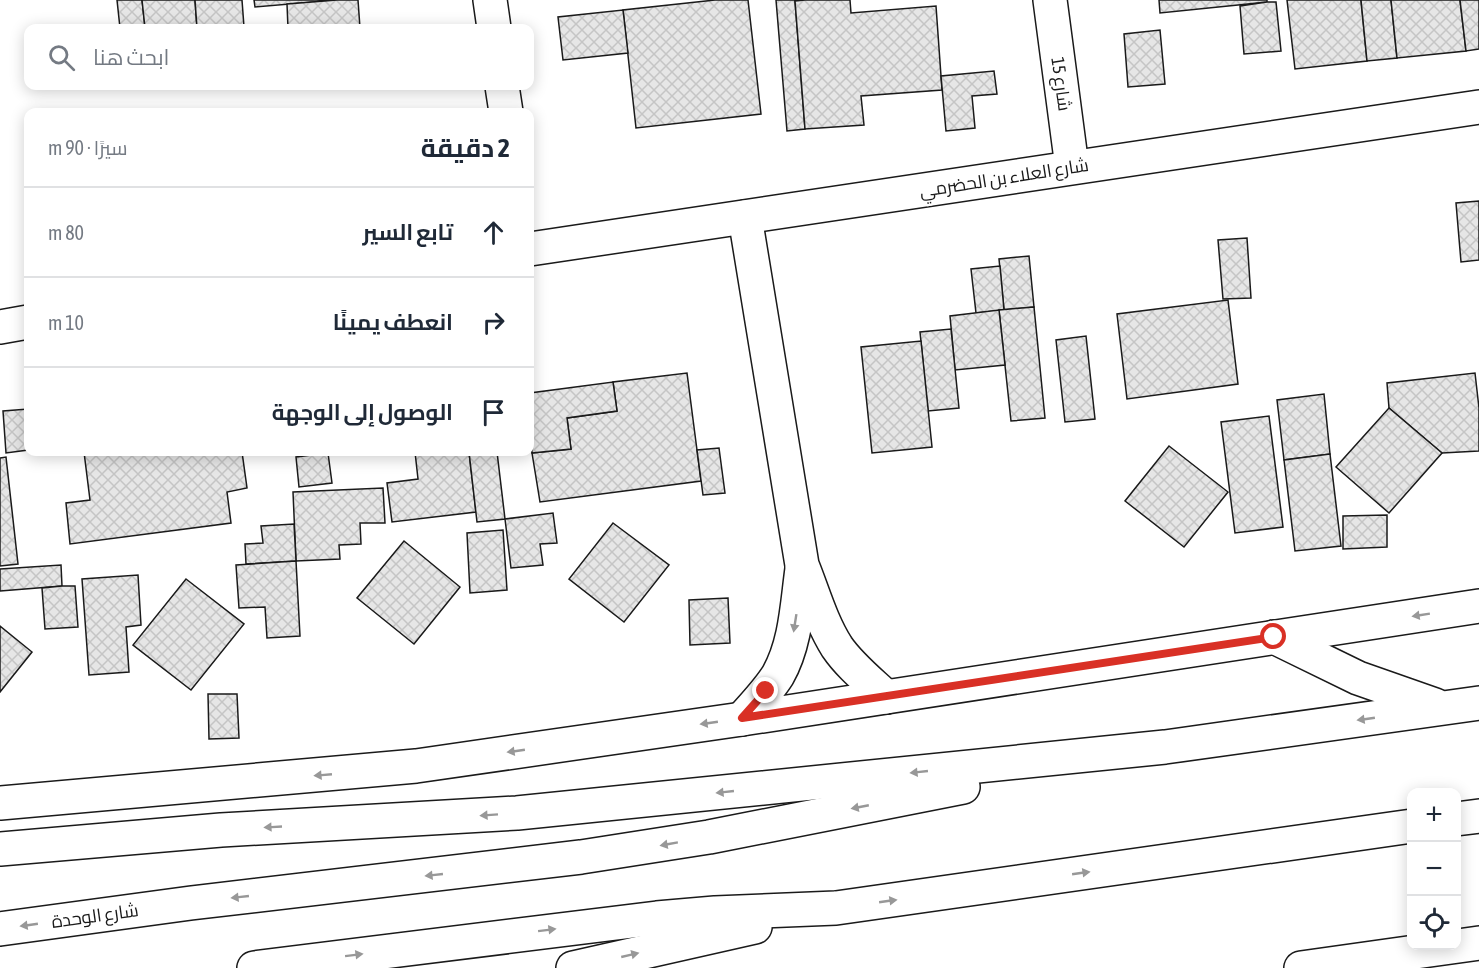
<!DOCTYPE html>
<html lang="ar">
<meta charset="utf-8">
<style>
body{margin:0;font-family:"Asap Condensed",Cairo,sans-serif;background:#f2f2f3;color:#1f2937;direction:rtl}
.controls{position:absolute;right:18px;bottom:18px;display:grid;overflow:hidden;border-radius:12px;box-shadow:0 3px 15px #0003}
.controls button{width:54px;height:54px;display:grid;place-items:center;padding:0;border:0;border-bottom:2px solid #e0e1e3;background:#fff;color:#1f2937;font:30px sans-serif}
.stop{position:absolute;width:18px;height:18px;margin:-14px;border:4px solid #d93025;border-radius:50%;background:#fff}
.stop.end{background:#d93025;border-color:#fff;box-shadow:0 2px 6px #0008}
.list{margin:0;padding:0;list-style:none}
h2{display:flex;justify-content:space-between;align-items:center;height:78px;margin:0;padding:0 24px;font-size:26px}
h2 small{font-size:20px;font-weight:400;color:#747a83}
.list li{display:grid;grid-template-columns:39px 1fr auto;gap:18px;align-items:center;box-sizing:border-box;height:90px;padding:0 24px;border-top:2px solid #e0e1e3}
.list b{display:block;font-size:22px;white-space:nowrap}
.list em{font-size:20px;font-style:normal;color:#747a83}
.icon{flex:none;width:33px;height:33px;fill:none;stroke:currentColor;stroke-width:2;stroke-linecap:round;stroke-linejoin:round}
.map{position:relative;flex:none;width:1479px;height:968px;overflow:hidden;direction:ltr}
.search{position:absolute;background:#fff;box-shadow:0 3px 15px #0003;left:24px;top:24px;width:510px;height:66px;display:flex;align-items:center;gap:15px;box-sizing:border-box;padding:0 21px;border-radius:12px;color:#747a83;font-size:22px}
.panel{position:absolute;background:#fff;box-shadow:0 3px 15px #0003;left:24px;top:108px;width:510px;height:348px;border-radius:12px;direction:rtl}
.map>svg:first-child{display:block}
</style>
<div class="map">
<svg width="1479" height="968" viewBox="0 0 1479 968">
<defs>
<pattern id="building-cross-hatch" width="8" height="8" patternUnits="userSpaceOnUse" patternTransform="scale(1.5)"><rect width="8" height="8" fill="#e6e6e6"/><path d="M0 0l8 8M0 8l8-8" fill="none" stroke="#c5c5c5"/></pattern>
</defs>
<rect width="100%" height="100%" fill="#fff"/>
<g fill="url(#building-cross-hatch)" stroke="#1a1a1a" stroke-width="1.5">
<path d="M117,0H142L145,27L120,28Z"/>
<path d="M142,0H195L197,28H145Z"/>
<path d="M195,0H242L244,27L197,28Z"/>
<path d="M254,0H337L255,7Z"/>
<path d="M337,0H358L360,28H288L287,4Z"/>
<path d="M715,0H748L761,114L636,128L623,10Z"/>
<path d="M776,0H805L795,1L805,129L787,131Z"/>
<path d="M805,0H850L851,13L936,6L942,90L861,96L864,125L805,129L795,1Z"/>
<path d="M1159,0H1267V2L1160,13Z"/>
<path d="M1287,0H1361L1367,61L1295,69Z"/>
<path d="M1361,0H1391L1397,58L1367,61Z"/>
<path d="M1391,0H1460L1466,51L1397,58Z"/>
<path d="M1460,0H1479V49L1466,51Z"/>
<path d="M1267,2H1276L1281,51L1244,54L1240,6Z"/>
<path d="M623,10L628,53L563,60L558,17Z"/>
<path d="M1160,30L1165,84L1128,87L1124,34Z"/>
<path d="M994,71L997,94L972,96L975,128L946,131L941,76Z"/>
<path d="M1479,201V260L1461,262L1456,203Z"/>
<path d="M1247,238L1251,298L1223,299L1218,240Z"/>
<path d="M1029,256L1034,307L1004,310L999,259Z"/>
<path d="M1000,266L1004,310L976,313L971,269Z"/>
<path d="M1228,300L1238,384L1127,399L1117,314Z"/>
<path d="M1034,307L1045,418L1011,421L999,310Z"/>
<path d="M999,310L1005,365L955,370L950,316Z"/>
<path d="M951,329L959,408L928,411L920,332Z"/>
<path d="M1086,336L1095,419L1065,422L1056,340Z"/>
<path d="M921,341L932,447L872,453L861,347Z"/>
<path d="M687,373L701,481L540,502L532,453L571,449L567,418L617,411L613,382Z"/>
<path d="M1475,373L1479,408V451L1442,453L1389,408L1387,383Z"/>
<path d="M613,382L617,411L567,418L571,449L532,453L530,430V393Z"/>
<path d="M1324,394L1330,454L1284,460L1277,400Z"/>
<path d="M1389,408L1442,453L1389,513L1336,467Z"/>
<path d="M28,409V450L6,453L3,411Z"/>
<path d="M1269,416L1283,527L1235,533L1221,422Z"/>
<path d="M1169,446L1228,492L1184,547L1125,501Z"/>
<path d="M719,448L725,493L703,495L697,450Z"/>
<path d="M84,452H242L247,488L227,492L231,523L70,544L66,503L90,500Z"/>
<path d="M246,452H275L246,455Z"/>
<path d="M415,452H469L476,512L392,522L387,483L418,479Z"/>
<path d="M469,452H497L505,519L477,522Z"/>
<path d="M328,453L332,483L299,487L296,457Z"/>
<path d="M1330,454L1341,546L1295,551L1284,460Z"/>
<path d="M6,457L18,564L0,566V458Z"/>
<path d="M383,488L385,523H360L361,544L339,545L340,559L296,561L293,492Z"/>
<path d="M553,513L557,543L540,544L543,565L511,568L505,519Z"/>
<path d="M1387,515V547L1343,549V516Z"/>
<path d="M613,523L669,565L624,622L569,579Z"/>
<path d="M294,524L296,561L246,564L245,544L263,543L261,526Z"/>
<path d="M503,530L507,590L470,593L467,533Z"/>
<path d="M404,541L460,587L414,644L357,598Z"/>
<path d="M296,561L300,636L267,638L265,607L239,608L236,565Z"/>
<path d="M61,565L62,586L0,591V569Z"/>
<path d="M138,575L141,625L126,627L129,672L89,675L82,579Z"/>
<path d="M186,579L244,624L191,690L133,645Z"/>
<path d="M62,586H75L78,627L45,629L42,588Z"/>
<path d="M728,598L730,643L690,645L689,600Z"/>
<path d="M0,626L32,652L0,692Z"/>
<path d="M208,694H237L239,738L209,739Z"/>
</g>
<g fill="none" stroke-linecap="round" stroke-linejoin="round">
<g stroke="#1a1a1a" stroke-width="36">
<g id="street">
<path d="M490,0L494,28"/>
<path d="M1050,0L1072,167"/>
<path d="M502,86L506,112"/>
<path d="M745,217L802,565C813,592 821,622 837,647C850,666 869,681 886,697"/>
<path d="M530,249L1479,107"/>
<path d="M0,327L28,322"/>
<path d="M742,719C755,704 768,691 778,675C796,643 797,605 802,569"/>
</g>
</g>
<g stroke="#1a1a1a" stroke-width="36">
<g id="secondary">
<path d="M0,803L416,766L742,719L1479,606"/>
<path d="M1301,968L1479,943"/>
</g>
</g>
<g stroke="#1a1a1a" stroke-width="36">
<g id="highway">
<path d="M1274,637L1358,678L1435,705"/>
<path d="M1456,819L1479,816"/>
<path d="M0,849L221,830L517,813L1165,747L1479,703"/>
<path d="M0,929L191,903L581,857L709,837L963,787"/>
<path d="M254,968L657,918L715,913L836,908L1412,826"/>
<path d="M573,968L755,927"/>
</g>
</g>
<use href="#street" stroke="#fff" stroke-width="33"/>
<use href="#secondary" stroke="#fff" stroke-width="33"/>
<use href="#highway" stroke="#fff" stroke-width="33"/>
</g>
<defs><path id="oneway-solid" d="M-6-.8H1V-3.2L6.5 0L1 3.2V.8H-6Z" transform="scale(1.5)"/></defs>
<g fill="#989898">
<use href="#oneway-solid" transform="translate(1421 615) rotate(171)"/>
<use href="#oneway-solid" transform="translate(795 623) rotate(99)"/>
<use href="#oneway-solid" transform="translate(1366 719) rotate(172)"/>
<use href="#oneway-solid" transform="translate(709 723) rotate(172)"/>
<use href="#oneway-solid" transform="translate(516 751) rotate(172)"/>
<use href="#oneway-solid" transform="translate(919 772) rotate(174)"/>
<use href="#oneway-solid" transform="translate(323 775) rotate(175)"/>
<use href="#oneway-solid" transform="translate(725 792) rotate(174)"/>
<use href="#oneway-solid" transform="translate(860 807) rotate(169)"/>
<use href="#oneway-solid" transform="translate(489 815) rotate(176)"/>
<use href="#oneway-solid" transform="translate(273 827) rotate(177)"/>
<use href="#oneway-solid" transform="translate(669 844) rotate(170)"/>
<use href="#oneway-solid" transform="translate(1081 873) rotate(-8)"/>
<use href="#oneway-solid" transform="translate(434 875) rotate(174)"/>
<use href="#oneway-solid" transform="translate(240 897) rotate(174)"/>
<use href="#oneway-solid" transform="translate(888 901) rotate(-8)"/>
<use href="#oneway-solid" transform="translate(29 925) rotate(172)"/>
<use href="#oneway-solid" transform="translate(547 930) rotate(-7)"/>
<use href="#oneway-solid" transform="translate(354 955) rotate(-7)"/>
<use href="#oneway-solid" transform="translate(630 955) rotate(-13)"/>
</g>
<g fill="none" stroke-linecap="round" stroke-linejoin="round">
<path stroke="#d93025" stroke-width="8" d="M766,691L742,718L1274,637"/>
</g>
<g text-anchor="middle" stroke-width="4.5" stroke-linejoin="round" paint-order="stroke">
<g font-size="18" fill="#1a1a1a" stroke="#fff">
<text transform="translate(1061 84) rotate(82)" y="6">شارع 15</text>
<text transform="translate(1004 178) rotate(-9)" y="6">شارع العلاء بن الحضرمي</text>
<text transform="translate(95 916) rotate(-8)" y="6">شارع الوحدة</text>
</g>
</g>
</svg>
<div class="controls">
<button>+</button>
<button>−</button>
<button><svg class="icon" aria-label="locate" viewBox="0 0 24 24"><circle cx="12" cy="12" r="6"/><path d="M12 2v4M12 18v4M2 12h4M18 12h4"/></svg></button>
</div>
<div class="stop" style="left:1274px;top:637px"></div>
<div class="stop end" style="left:766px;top:691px"></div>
<div class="search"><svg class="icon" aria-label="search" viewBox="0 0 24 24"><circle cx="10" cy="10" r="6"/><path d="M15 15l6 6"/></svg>ابحث هنا</div>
<section class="panel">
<h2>2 دقيقة<small>سيرًا · 90 m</small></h2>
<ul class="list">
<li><svg class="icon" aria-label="ahead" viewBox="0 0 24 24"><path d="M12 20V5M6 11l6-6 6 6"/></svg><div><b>تابع السير</b></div><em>80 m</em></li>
<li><svg class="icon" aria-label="right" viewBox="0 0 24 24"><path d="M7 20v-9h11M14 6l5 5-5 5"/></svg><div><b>انعطف يمينًا</b></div><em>10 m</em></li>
<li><svg class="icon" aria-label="arrive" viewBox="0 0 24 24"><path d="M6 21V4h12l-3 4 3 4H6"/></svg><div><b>الوصول إلى الوجهة</b></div></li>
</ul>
</section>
</div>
